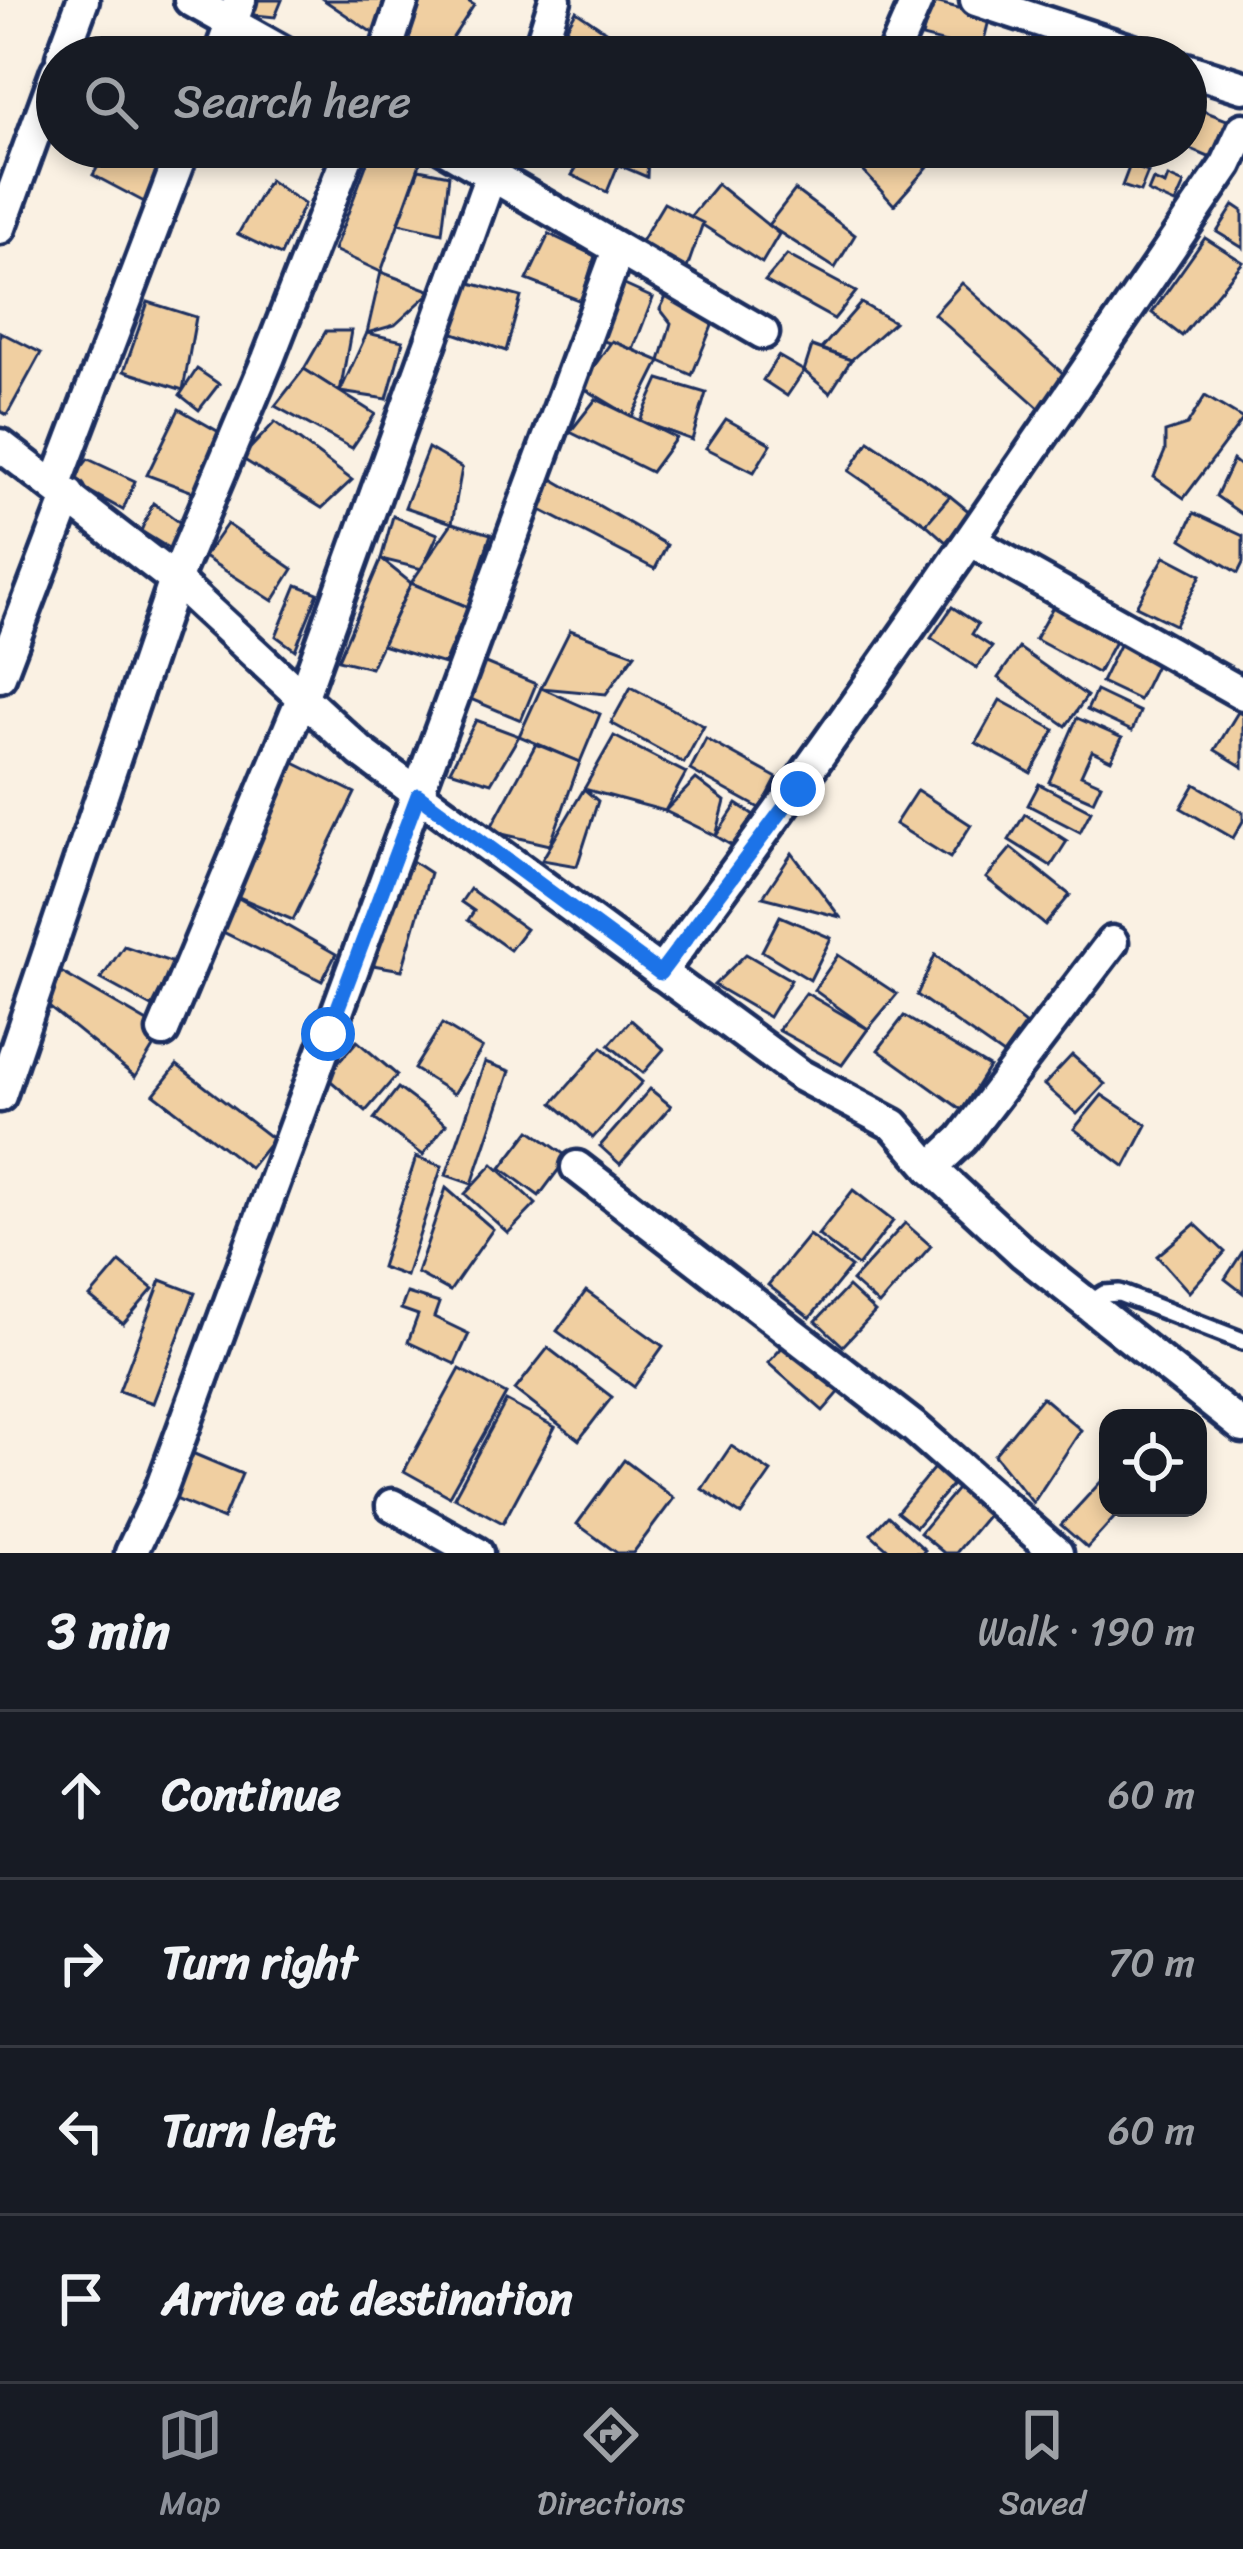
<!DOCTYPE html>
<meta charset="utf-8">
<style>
body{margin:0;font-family:Sriracha,sans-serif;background:#242831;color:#f1f3f6}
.controls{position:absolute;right:36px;bottom:36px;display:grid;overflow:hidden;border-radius:24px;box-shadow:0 6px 18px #0003}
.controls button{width:108px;height:108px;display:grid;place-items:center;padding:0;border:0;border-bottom:3px solid #363941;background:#171b24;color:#f1f3f6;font:60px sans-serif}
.stop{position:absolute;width:36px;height:36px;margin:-27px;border:9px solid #1a73e8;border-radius:50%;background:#fff}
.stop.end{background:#1a73e8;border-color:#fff;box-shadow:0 3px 12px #0008}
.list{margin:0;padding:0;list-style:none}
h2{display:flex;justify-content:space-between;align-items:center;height:156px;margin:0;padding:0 48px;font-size:51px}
h2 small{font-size:39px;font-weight:400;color:#9ea1a6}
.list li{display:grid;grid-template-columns:78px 1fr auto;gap:36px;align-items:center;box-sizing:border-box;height:168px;padding:0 48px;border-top:3px solid #363941}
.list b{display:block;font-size:45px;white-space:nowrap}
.list em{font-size:39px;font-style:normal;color:#9ea1a6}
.icon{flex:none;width:66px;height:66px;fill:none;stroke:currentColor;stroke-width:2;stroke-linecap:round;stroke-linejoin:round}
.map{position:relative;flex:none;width:1243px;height:1553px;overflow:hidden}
.search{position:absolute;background:#171b24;box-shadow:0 6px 18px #0003;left:36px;right:36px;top:36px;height:132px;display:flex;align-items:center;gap:30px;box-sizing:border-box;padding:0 42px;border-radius:66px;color:#9ea1a6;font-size:45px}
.sheet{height:828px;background:#171b24}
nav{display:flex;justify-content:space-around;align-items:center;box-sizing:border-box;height:168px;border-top:3px solid #363941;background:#171b24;font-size:33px;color:#9ea1a6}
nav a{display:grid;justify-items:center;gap:6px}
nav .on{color:#8c9099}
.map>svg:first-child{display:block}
</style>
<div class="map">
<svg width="1243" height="1553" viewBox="0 0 1243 1553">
<rect width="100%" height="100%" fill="#faf1e3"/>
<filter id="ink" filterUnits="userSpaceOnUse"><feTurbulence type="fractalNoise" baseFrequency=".00833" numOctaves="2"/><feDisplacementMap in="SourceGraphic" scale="24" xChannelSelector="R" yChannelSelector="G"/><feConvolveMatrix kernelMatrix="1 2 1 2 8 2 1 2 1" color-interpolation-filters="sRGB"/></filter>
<g filter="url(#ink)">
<g fill="#f0cfa1" stroke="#1b2f5e" stroke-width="3">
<path d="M250,0H282L275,17L245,14Z"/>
<path d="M324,0H393L380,38Z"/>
<path d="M418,0H466L474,5L444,51L399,37Z"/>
<path d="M931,1L990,16L981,52L922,37Z"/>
<path d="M576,11L639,54L573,57L556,46Z"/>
<path d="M1044,31L1104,57H1058L1038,50Z"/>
<path d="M1186,104L1227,120L1211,158L1185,147Z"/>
<path d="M109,147H135L164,161L148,204L93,175Z"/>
<path d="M373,147H395L423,155L381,272L334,250Z"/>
<path d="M588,147H638L648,154L647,177L586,151Z"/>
<path d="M853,147H933L940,153L894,205L847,153Z"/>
<path d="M586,151L618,165L607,192L572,175Z"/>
<path d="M1130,165L1148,172L1140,192L1122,186Z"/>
<path d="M419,169L449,175L442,233L399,223Z"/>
<path d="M1168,177L1184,184L1175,204L1148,192L1153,180L1165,185Z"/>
<path d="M269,180L304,204L281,255L238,234Z"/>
<path d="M717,184L779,234L762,263L690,217Z"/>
<path d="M795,190L855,235L835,268L768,225Z"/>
<path d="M664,203L703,223L687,268L640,243Z"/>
<path d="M1234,205L1243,211V248L1217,232Z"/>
<path d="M549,234L595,256L581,301L527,280Z"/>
<path d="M1205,238L1243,262L1182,336L1152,313Z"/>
<path d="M787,255L856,292L834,319L765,281Z"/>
<path d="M381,272L432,291L395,325L367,333Z"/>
<path d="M467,282L521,297L506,351L445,330Z"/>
<path d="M620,283L653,298L633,350L600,340Z"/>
<path d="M962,283L1067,377L1039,408L934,314Z"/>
<path d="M667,295L714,321L692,375L660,361L671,323L660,309Z"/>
<path d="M148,302L196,317L183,390L124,371Z"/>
<path d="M861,303L894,322L851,360L821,349Z"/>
<path d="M326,331H351L340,392L304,369Z"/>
<path d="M0,332L41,353L7,415L0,411Z"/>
<path d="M367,333L403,341L387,399L340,392Z"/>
<path d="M612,341L660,361L632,417L580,386Z"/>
<path d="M812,346L851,360L830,393L804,371Z"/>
<path d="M778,356L804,371L787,396L763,380Z"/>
<path d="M197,369L219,384L199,410L180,395Z"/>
<path d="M304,369L375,414L352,448L275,406Z"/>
<path d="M659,379L706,393L692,440L640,421Z"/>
<path d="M1205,396L1243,419L1184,498L1154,477L1165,451V432L1187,425Z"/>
<path d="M596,399L676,438L651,472L570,432Z"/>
<path d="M179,409L219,432L193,492L147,475Z"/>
<path d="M726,419L771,444L754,472L706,448Z"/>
<path d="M275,422L352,480L322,508L241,458Z"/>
<path d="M869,441L950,496L926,524L849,471Z"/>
<path d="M428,448L462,468L452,523L405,507Z"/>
<path d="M88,459L135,481L123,510L71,481Z"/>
<path d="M1233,460L1243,468V515L1216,496Z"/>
<path d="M551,478L667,545L655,569L535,507Z"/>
<path d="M950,496L971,513L946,542L926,524Z"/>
<path d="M153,503L182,524L170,549L141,531Z"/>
<path d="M1194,513L1243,536V563L1238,573L1182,539Z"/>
<path d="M393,516L438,534L422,569L381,559Z"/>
<path d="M452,523L491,534L468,607L411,583Z"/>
<path d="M227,524L293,569L273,601L204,557Z"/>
<path d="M1165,556L1201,575L1175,625L1136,606Z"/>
<path d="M381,559L411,583L371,668L338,660Z"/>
<path d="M411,583L468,607L444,664L382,645Z"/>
<path d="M297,585L318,593L295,650L276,636Z"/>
<path d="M1055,603L1117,638L1098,673L1035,639Z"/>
<path d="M952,607L978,624L972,634L992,647L977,668L931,638Z"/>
<path d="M570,630L635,654L606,694L541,688Z"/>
<path d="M1122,639L1160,657L1139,700L1101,682Z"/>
<path d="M1019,648L1087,696L1066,726L998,678Z"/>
<path d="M478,660L536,684L521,720L463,696Z"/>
<path d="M631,687L704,726L684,763L611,723Z"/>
<path d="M541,688L600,714L580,762L519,736Z"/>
<path d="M1096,691L1140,712L1132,731L1087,710Z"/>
<path d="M1000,700L1055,730L1031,773L976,743Z"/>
<path d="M1238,712L1243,715V767L1215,750Z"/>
<path d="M1077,718L1122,738L1111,760L1092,751L1081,775L1101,784L1093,801L1049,782Z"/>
<path d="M476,720L519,736L491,783L450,770Z"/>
<path d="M614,736L686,773L665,811L584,789Z"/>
<path d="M706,739L777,778L761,809L690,770Z"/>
<path d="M536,744L580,762L550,845L489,831Z"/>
<path d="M278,755L355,793L293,920L222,890Z"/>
<path d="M696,779L725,801L716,836L665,811Z"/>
<path d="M1039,784L1091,811L1080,832L1028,805Z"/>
<path d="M1195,784L1243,812V821L1233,838L1181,808Z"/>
<path d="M584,789L598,801L577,866L542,860Z"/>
<path d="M917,790L971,825L950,858L895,824Z"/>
<path d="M737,804L754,815L734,847L716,836Z"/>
<path d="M1025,814L1067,841L1051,866L1009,840Z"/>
<path d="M1011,848L1070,895L1045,925L986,878Z"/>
<path d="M792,853L840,917L763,897Z"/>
<path d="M412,861L430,873L402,970L367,964Z"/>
<path d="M470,889L526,929L510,950L468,920L474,911L461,902Z"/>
<path d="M235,896L336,954L322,981L207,924Z"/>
<path d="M780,916L831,938L810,980L762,951Z"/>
<path d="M124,946L174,963L152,1007L101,979Z"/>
<path d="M746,954L791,980L769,1017L714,985Z"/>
<path d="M838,955L897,994L868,1029L814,990Z"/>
<path d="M935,955L1025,1024L1003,1055L917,995Z"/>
<path d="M54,968L163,1031L135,1077L39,999Z"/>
<path d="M806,993L868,1029L842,1065L778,1030Z"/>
<path d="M904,1016L989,1067L962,1110L878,1050Z"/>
<path d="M631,1020L664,1049L643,1073L609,1045Z"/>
<path d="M442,1024L482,1048L454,1094L414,1069Z"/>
<path d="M357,1041L397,1075L366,1111L326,1077Z"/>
<path d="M602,1047L642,1082L593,1138L553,1103Z"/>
<path d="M1072,1055L1105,1084L1077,1114L1044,1085Z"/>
<path d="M485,1062L510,1071L472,1184L446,1175Z"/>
<path d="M177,1065L273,1139L250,1168L154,1094Z"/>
<path d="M398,1088L446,1124L423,1155L374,1119Z"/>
<path d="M650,1089L671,1106L620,1164L600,1146Z"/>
<path d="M1102,1095L1147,1125L1125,1167L1074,1129Z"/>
<path d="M530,1130L568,1157L539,1196L501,1168Z"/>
<path d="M416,1157L442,1166L406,1276L381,1267Z"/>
<path d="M493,1164L536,1204L508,1233L465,1194Z"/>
<path d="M446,1188L493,1229L450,1291L417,1273Z"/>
<path d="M853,1190L893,1221L858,1266L818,1235Z"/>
<path d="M905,1223L931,1246L879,1305L852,1281Z"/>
<path d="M1195,1224L1225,1252L1189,1292L1157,1256Z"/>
<path d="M809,1235L851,1267L810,1318L768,1285Z"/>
<path d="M1243,1251V1293L1225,1279Z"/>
<path d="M120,1262L153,1289L123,1324L90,1297Z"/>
<path d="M161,1280L195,1293L153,1403L119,1391Z"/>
<path d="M848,1287L875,1312L843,1346L816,1321Z"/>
<path d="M586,1291L663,1346L634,1387L557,1331Z"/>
<path d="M407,1293L439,1303L434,1317L469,1334L455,1364L408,1342L418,1315L401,1309Z"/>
<path d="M788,1341L843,1388L823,1411L768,1363Z"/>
<path d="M548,1348L612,1397L579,1440L515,1390Z"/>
<path d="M460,1369L506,1394L449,1496L404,1471Z"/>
<path d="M1042,1397L1081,1430L1033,1503L994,1455Z"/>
<path d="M506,1401L555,1427L503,1523L454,1497Z"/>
<path d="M731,1446L771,1472L741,1515L702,1489Z"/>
<path d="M192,1453L242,1474L223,1519L173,1498Z"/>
<path d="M624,1460L674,1498L633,1553H617L577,1524Z"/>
<path d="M938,1463L957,1479L916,1527L897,1512Z"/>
<path d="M1108,1474V1508H1123L1087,1548L1061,1525Z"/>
<path d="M966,1478L997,1504L956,1553H944L920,1533Z"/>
<path d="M888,1516L925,1550L922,1553H892L871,1534Z"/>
</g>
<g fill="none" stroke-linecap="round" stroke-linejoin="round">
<g stroke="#1b2f5e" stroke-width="24">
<path id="lane" d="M1089,1304L1104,1294L1119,1293L1243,1341"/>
</g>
<g stroke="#1b2f5e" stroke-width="39">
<g id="street">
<path d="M190,0L292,57"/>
<path d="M976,0L1151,57"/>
<path d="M62,57L83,0"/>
<path d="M219,57L240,0"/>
<path d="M384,57L403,0"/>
<path d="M537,57L555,0"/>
<path d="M892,57L917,0"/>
<path d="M1186,69L1243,87"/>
<path d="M443,147L763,333"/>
<path d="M0,228L57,71"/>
<path d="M0,445L175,580L361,752L800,1075L894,1125L931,1168L1023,1253L1243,1427"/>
<path d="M56,484L184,147"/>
<path d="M971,541L1243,694"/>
<path d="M0,676L69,495"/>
<path d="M660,973C858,709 1042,436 1227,164L1243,129"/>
<path d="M163,1031L303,696L501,147"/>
<path d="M0,1096L175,580L268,359L351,147"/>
<path d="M577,1167L915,1428L1057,1553"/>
<path d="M931,1168L962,1139L1112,942"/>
<path d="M392,1505L477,1553"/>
<path d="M131,1553L160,1492L618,250"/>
</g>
</g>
<use href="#lane" stroke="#fff" stroke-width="15"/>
<use href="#street" stroke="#fff" stroke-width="30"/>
</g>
</g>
<g fill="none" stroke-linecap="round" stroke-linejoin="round" filter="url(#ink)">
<path stroke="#1a73e8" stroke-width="15" d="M328,1034L418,795L660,973L798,789"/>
</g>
</svg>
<div class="controls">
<button><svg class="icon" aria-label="locate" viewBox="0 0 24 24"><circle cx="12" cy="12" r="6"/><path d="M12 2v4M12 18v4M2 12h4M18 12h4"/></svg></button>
</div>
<div class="stop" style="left:328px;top:1034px"></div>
<div class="stop end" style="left:798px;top:789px"></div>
<div class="search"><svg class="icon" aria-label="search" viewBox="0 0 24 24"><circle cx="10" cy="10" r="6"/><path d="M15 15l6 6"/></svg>Search here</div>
</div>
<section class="sheet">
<h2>3 min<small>Walk · 190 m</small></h2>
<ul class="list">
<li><svg class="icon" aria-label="ahead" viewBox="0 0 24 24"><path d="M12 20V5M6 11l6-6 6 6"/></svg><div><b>Continue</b></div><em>60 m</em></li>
<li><svg class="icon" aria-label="right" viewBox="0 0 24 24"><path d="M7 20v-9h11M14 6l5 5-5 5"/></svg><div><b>Turn right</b></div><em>70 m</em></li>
<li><svg class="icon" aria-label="left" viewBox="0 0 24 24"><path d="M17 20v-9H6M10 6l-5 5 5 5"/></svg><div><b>Turn left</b></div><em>60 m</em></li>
<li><svg class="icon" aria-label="arrive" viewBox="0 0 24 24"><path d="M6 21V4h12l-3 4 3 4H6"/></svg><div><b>Arrive at destination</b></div></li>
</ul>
</section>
<nav>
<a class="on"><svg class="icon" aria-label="map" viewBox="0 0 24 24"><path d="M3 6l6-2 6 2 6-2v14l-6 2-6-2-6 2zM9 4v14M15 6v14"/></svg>Map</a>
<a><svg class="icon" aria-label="directions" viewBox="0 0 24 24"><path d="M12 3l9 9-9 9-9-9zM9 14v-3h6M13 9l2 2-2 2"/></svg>Directions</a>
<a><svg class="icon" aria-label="saved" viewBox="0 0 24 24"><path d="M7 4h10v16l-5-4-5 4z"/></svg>Saved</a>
</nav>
